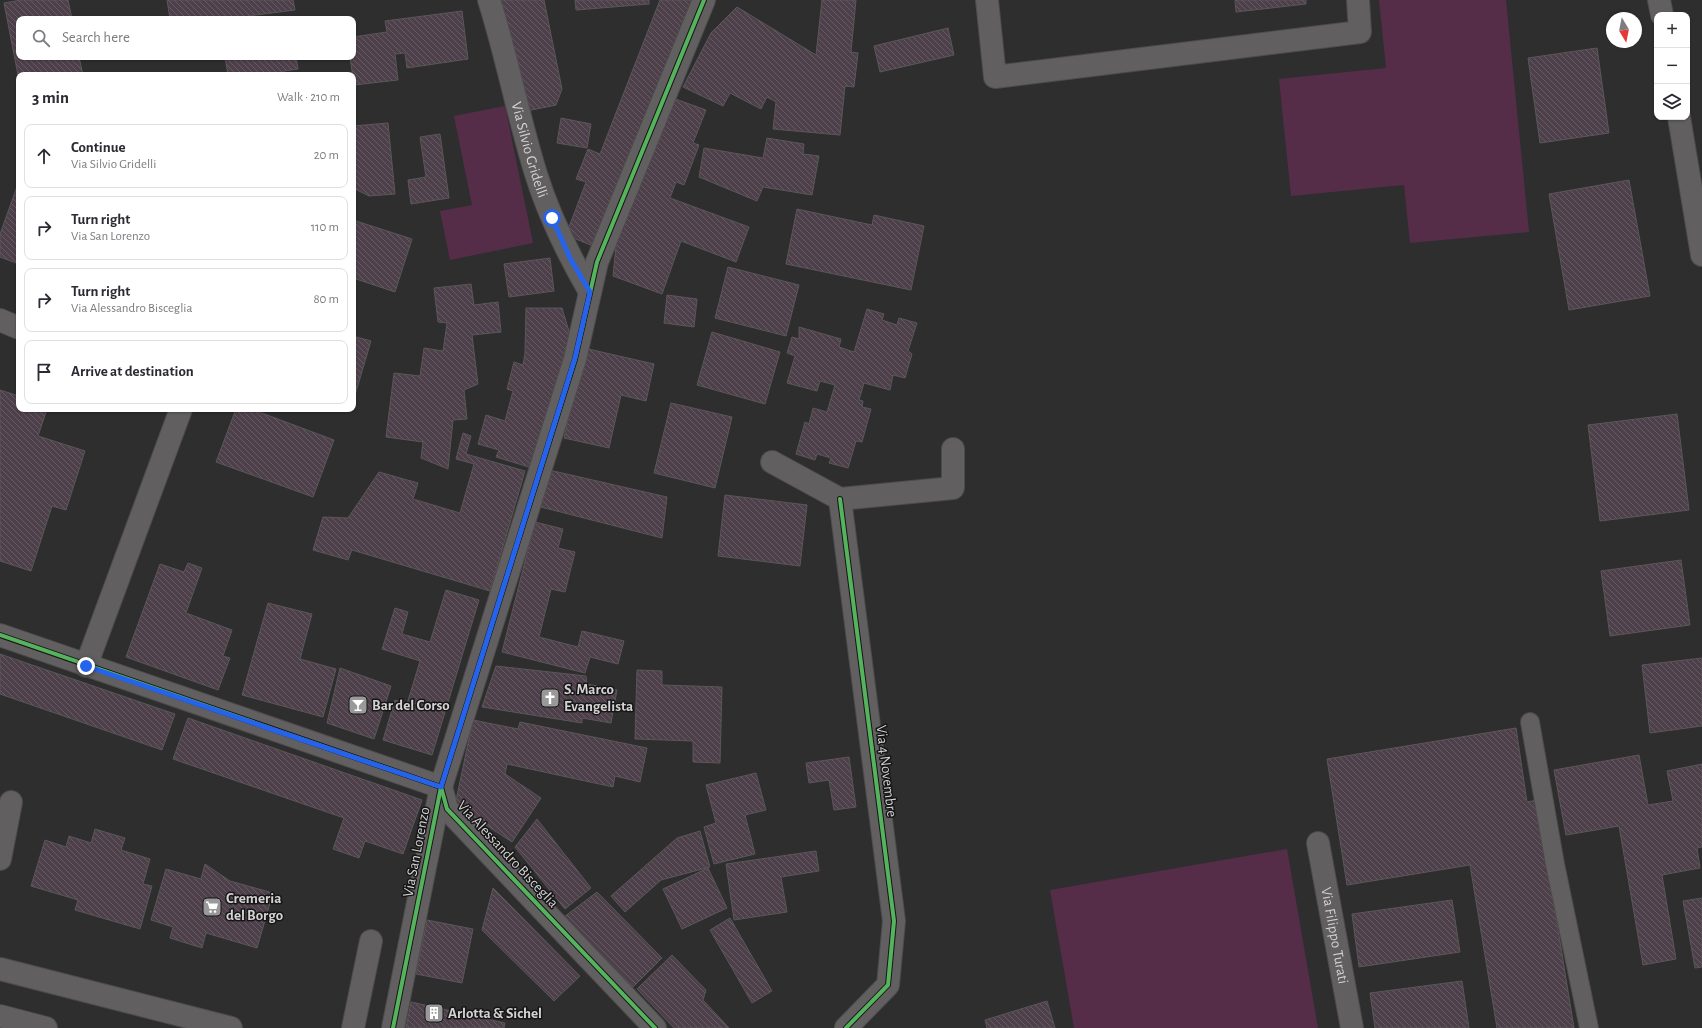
<!DOCTYPE html>
<meta charset="utf-8">
<style>
body{margin:0;font-family:"Alegreya Sans",sans-serif;background:#f7f7f7;color:#2b2b33}
.controls{position:absolute;right:12px;top:12px;display:grid;overflow:hidden;border-radius:8px;box-shadow:0 1px 3px #0004}
.controls button{width:36px;height:36px;display:grid;place-items:center;padding:0;border:0;border-bottom:1px solid #e1e1e2;background:#fff;color:#2b2b33;font:20px sans-serif}
.compass{position:absolute;left:1606px;top:12px;width:36px;height:36px;border-radius:50%;background:#fff;box-shadow:0 1px 3px #0004;rotate:170deg}
.stop{position:absolute;width:12px;height:12px;margin:-9px;border:3px solid #2563eb;border-radius:50%;background:#fff}
.stop.end{background:#2563eb;border-color:#fff;box-shadow:0 1px 4px #0008}
.list{margin:0;padding:0;list-style:none}
h2{display:flex;justify-content:space-between;align-items:center;height:52px;margin:0;padding:0 16px;font-size:17px}
h2 small{font-size:13px;font-weight:400;color:#7c7c81}
.list li{display:grid;grid-template-columns:26px 1fr auto;gap:12px;align-items:center;box-sizing:border-box;height:64px;margin:0 8px 8px;padding:0 8px;border:1px solid #e1e1e2;border-radius:8px}
.list b{display:block;font-size:15px;white-space:nowrap}
.list p{margin:0;font-size:13px;white-space:nowrap;color:#7c7c81}
.list em{font-size:13px;font-style:normal;color:#7c7c81}
.icon{flex:none;width:22px;height:22px;fill:none;stroke:currentColor;stroke-width:2;stroke-linecap:round;stroke-linejoin:round}
.map{position:relative;flex:none;width:1702px;height:1028px;overflow:hidden}
.search{position:absolute;background:#fff;box-shadow:0 1px 3px #0004;left:16px;top:16px;width:340px;height:44px;display:flex;align-items:center;gap:10px;box-sizing:border-box;padding:0 14px;border-radius:8px;color:#7c7c81;font-size:15px}
.panel{position:absolute;background:#fff;box-shadow:0 1px 3px #0004;left:16px;top:72px;width:340px;height:340px;border-radius:8px}
.map>svg:first-child{display:block}
</style>
<div class="map">
<svg width="1702" height="1028" viewBox="0 0 1702 1028">
<defs>
<pattern id="building-back-hatch" width="6" height="6" patternUnits="userSpaceOnUse"><rect width="6" height="6" fill="#4e404a"/><path d="M-1 5l2 2M0 0l6 6M5-1l2 2" fill="none" stroke="#675b63"/></pattern>
</defs>
<rect width="100%" height="100%" fill="#2f2e2f"/>
<g fill="#552d49">
<path d="M1379,0H1506L1529,232L1410,243L1404,185L1291,196L1279,79L1386,68Z"/>
<path d="M505,106L533,243L450,260L440,211L472,205L454,116Z"/>
<path d="M1287,849L1318,1028H1074L1050,890Z"/>
</g>
<g fill="url(#building-back-hatch)" stroke="#595758">
<path d="M21,0H68L72,19H19V57H79L83,75H19V80L4,3Z"/>
<path d="M167,0H293L295,10L248,16V19H170Z"/>
<path d="M500,0H544L562,89L556,105L522,112Z"/>
<path d="M575,0H649V4L576,10Z"/>
<path d="M660,0H695L598,248L566,235L586,182L576,179L588,149L600,154Z"/>
<path d="M822,0H856L851,52L858,53L854,87L845,86L840,135L773,129L776,102L767,97L761,109L730,93L723,106L683,87L711,33L737,7L816,55Z"/>
<path d="M1235,0H1306V4L1236,12Z"/>
<path d="M462,11L468,59L407,68L405,53L395,54L398,80L354,85L350,57H353V37L387,32L385,21Z"/>
<path d="M948,28L954,55L880,72L874,46Z"/>
<path d="M1597,48L1609,133L1540,143L1528,58Z"/>
<path d="M225,57H296L298,69L284,71V75H228Z"/>
<path d="M670,97L706,110L693,143L699,145L684,185L676,182L670,198L749,227L736,262L681,241L662,294L613,276L617,236Z"/>
<path d="M561,118L591,124L587,148L557,143Z"/>
<path d="M388,123L395,194L369,196L353,188V126Z"/>
<path d="M440,134L449,198L411,204L408,180L426,177L420,137Z"/>
<path d="M767,138L804,144L803,154L819,156L812,195L763,187L757,201L699,177L704,148L763,158Z"/>
<path d="M1629,180L1650,296L1569,310L1549,194Z"/>
<path d="M19,181V264L0,257V234Z"/>
<path d="M797,209L872,225L874,215L924,226L911,290L786,264Z"/>
<path d="M353,220L412,239L395,292L353,278Z"/>
<path d="M550,258L554,291L509,297L504,264Z"/>
<path d="M728,267L799,285L786,336L715,318Z"/>
<path d="M471,284L474,305L498,302L501,332L472,335L478,384L464,390L467,419L453,420L448,469L421,458L423,442L386,437L394,373L420,376L424,348L443,351L447,323L438,322L434,288Z"/>
<path d="M667,295L697,299L694,327L664,323Z"/>
<path d="M526,308H562L571,338L532,468L496,457L499,450L478,444L486,415L505,421L513,391L507,389L514,362L523,365L525,353Z"/>
<path d="M867,309L884,314L882,320L897,325L899,318L917,323L908,351L912,354L905,378L893,375L890,390L864,383L859,400L863,401L862,407L871,409L862,442L856,441L848,468L829,463L831,458L817,454L815,460L796,454L805,422L809,424L813,408L827,412L835,385L820,381L817,391L787,383L795,356L787,353L792,337L799,339V327L841,339L839,347L854,352Z"/>
<path d="M712,332L780,352L765,404L697,385Z"/>
<path d="M353,336L371,341L353,402Z"/>
<path d="M584,348L654,364L646,401L621,395L609,448L564,438Z"/>
<path d="M0,390L19,396V409H47L38,436L85,451L66,510L52,506L31,571L0,561Z"/>
<path d="M671,403L732,417L715,488L654,473Z"/>
<path d="M236,409H251L334,440L313,497L216,462Z"/>
<path d="M1677,414L1689,510L1600,521L1588,425Z"/>
<path d="M463,433L471,436L466,454L525,471L490,591L352,550L348,560L313,550L323,517L348,518L379,472L418,483L413,499L460,513L474,464L456,459Z"/>
<path d="M549,470L667,497L662,538L537,506Z"/>
<path d="M725,495L807,505L800,566L718,556Z"/>
<path d="M535,522L563,529L558,548L575,552L565,592L551,589L539,637L578,647L582,631L624,641L618,664L590,657L585,673L502,652Z"/>
<path d="M1681,560L1690,625L1610,636L1601,571Z"/>
<path d="M188,563L202,568L186,613L232,630L223,656L230,658L218,690L126,657L160,564L184,572Z"/>
<path d="M446,590L479,600L432,755L383,740L395,700L407,704L420,661L382,649L395,608L408,612L402,634L430,642Z"/>
<path d="M268,603L312,614L300,659L336,669L323,717L242,695Z"/>
<path d="M0,654L175,714L162,750L0,694Z"/>
<path d="M1702,658V726L1650,733L1642,665Z"/>
<path d="M496,666L586,676L587,684L617,690L611,723L582,718V723L482,707Z"/>
<path d="M340,668L391,686L374,739L327,723Z"/>
<path d="M637,670L662,671V685L722,687L720,763L693,762V741L635,739Z"/>
<path d="M188,718L422,800L403,854L365,841L359,858L333,849L344,818L173,759Z"/>
<path d="M473,720L518,729L520,722L647,748L640,782L615,776L613,787L507,764L505,774L541,798L512,842L455,805Z"/>
<path d="M1516,728L1527,802L1537,800L1574,1028H1497L1470,865L1347,885L1327,759Z"/>
<path d="M1639,755L1648,805L1673,801L1667,771L1702,764V847L1697,848L1700,868L1662,875L1676,959L1643,965L1619,826L1566,835L1554,770Z"/>
<path d="M849,757L856,807L834,810L829,780L809,783L806,763Z"/>
<path d="M756,773L766,810L745,815L755,854L714,864L704,827L716,823L706,785Z"/>
<path d="M537,819L591,888L565,909L515,847Z"/>
<path d="M95,829L125,838L121,850L150,859L143,884L152,886L140,929L75,910L78,900L31,886L45,840L66,847L69,836L91,843Z"/>
<path d="M700,831L710,867L661,880L625,912L611,896L677,838Z"/>
<path d="M816,851L819,871L781,877L787,912L734,920L726,864Z"/>
<path d="M205,864L230,881L273,893L257,948L206,933L202,948L170,938L173,927L151,920L166,869L201,879Z"/>
<path d="M708,868L727,908L682,929L663,889Z"/>
<path d="M493,888L580,976L554,1001L482,930Z"/>
<path d="M597,892L662,958L633,987L564,917Z"/>
<path d="M1702,898V967L1695,968L1683,901Z"/>
<path d="M1452,900L1460,952L1359,967L1352,914Z"/>
<path d="M730,918L772,991L752,1003L710,930Z"/>
<path d="M427,920L473,929L462,983L416,974Z"/>
<path d="M672,955L706,990L703,1000L729,1028H674L637,989Z"/>
<path d="M1462,981L1469,1028H1375L1370,993Z"/>
<path d="M1047,1001L1055,1028H987L985,1020Z"/>
<path d="M411,1002L505,1023L504,1028H406Z"/>
</g>
<g fill="none" stroke-linecap="round" stroke-linejoin="round">
<g stroke="#4d4b4c" stroke-width="20">
<path id="service" d="M1530,722L1555,864L1589,1028"/>
</g>
<g stroke="#4d4b4c" stroke-width="24">
<g id="minor">
<path id="s1" d="M489,0C507,57 518,116 536,174C549,216 568,254 590,292"/>
<path d="M987,0L995,77L1360,32L1358,0"/>
<path d="M1659,0L1662,15"/>
<path d="M1679,117L1702,255"/>
<path d="M0,320L19,328"/>
<path d="M772,462L840,499L953,488V449"/>
<path d="M840,499L894,921L888,985L846,1028"/>
<path d="M0,635L441,787L447,809L655,1028"/>
<path d="M86,666L181,409"/>
<path id="s2" d="M1318,843L1352,1028"/>
<path d="M0,859L11,802"/>
<path d="M0,969L231,1028"/>
<path d="M353,1028L371,941"/>
<path d="M393,1028L441,787L575,359L597,262L704,0"/>
</g>
</g>
<g stroke="#4d4b4c" stroke-width="24">
<path id="secondary" d="M0,1016L46,1028"/>
</g>
<use href="#service" stroke="#615f60" stroke-width="18"/>
<use href="#minor" stroke="#615f60" stroke-width="22"/>
<use href="#secondary" stroke="#615f60" stroke-width="22"/>
<g stroke="#171617" stroke-width="6">
<g id="cycleway">
<path d="M840,499L894,921L888,985L846,1028"/>
<path d="M0,635L441,787L447,809L655,1028"/>
<path d="M393,1028L441,787L575,359L597,262L704,0"/>
</g>
</g>
<use href="#cycleway" stroke="#56b35d" stroke-width="4"/>
</g>
<g fill="none" stroke-linecap="round" stroke-linejoin="round">
<path stroke="#2563eb" stroke-width="5" d="M86,666L441,787L575,358L590,292L570,258L552,218"/>
</g>
<defs>
<g id="church-square" transform="scale(1)"><rect x="-9" y="-9" width="18" height="18" rx="4" fill="#9a999a" stroke="#171617"/><path d="M-1.2-6h2.4v3.5h3.3v2.4h-3.3V6h-2.4V-.1h-3.3v-2.4h3.3Z" fill="#fff"/></g>
<g id="bar-square" transform="scale(1)"><rect x="-9" y="-9" width="18" height="18" rx="4" fill="#9a999a" stroke="#171617"/><path d="M-6-5H6L.8 .8V4.5H3.5V6h-7V4.5H-.8V.8Z" fill="#fff"/></g>
<g id="supermarket-square" transform="scale(1)"><rect x="-9" y="-9" width="18" height="18" rx="4" fill="#9a999a" stroke="#171617"/><path d="M-6-5.5h2.5l.6 2H6L4.5 2H-2.5L-4.4-4H-6ZM-1.5 3.2a1.3 1.3 0 1 0 .1 0ZM3 3.2a1.3 1.3 0 1 0 .1 0Z" fill="#fff"/></g>
<g id="building-square" transform="scale(1)"><rect x="-9" y="-9" width="18" height="18" rx="4" fill="#9a999a" stroke="#171617"/><path d="M-4-6H4V6H1V3H-1V6H-4ZM-2.5-4.3h1.7v1.8h-1.7ZM.8-4.3h1.7v1.8H.8ZM-2.5-1h1.7V.8h-1.7ZM.8-1h1.7V.8H.8Z" fill="#fff"/></g>
</defs>
<g fill-rule="evenodd">
<use href="#church-square" x="550" y="698"/>
<use href="#bar-square" x="358" y="705"/>
<use href="#supermarket-square" x="212" y="907"/>
<use href="#building-square" x="434" y="1013"/>
</g>
<g text-anchor="middle" stroke-width="3" stroke-linejoin="round" paint-order="stroke">
<g font-size="15" fill="#d4d2d3" stroke="#171617">
<text dy="5" stroke="none"><textPath href="#s1" startOffset="155">Via Silvio Gridelli</textPath></text>
<text transform="translate(887 771) rotate(83)" y="5">Via 4 Novembre</text>
<text transform="translate(416 852) rotate(-79)" y="5">Via San Lorenzo</text>
<text transform="translate(508 854) rotate(47)" y="5">Via Alessandro Bisceglia</text>
<text dy="5" stroke="none"><textPath href="#s2" startOffset="94">Via Filippo Turati</textPath></text>
</g>
<g font-size="15" font-weight="bold" fill="#d4d2d3" stroke="#171617" text-anchor="start">
<text x="564" y="694">S. Marco<tspan x="564" dy="17">Evangelista</tspan></text>
<text x="372" y="710">Bar del Corso</text>
<text x="226" y="903">Cremeria<tspan x="226" dy="17">del Borgo</tspan></text>
<text x="448" y="1018">Arlotta &amp; Sichel</text>
</g>
</g>
</svg>
<div class="controls">
<button>+</button>
<button>−</button>
<button><svg class="icon" aria-label="layers" viewBox="0 0 24 24"><path d="M12 4l9 5-9 5-9-5zM3 14l9 5 9-5"/></svg></button>
</div>
<svg class="compass" viewBox="-18 -18 36 36"><path d="M0-13l5 13h-10z" fill="#e53935"/><path d="M0 13l5-13h-10z" fill="#7c7c81"/></svg>
<div class="stop" style="left:552px;top:218px"></div>
<div class="stop end" style="left:86px;top:666px"></div>
<div class="search"><svg class="icon" aria-label="search" viewBox="0 0 24 24"><circle cx="10" cy="10" r="6"/><path d="M15 15l6 6"/></svg>Search here</div>
<section class="panel">
<h2>3 min<small>Walk · 210 m</small></h2>
<ul class="list">
<li><svg class="icon" aria-label="ahead" viewBox="0 0 24 24"><path d="M12 20V5M6 11l6-6 6 6"/></svg><div><b>Continue</b><p>Via Silvio Gridelli</p></div><em>20 m</em></li>
<li><svg class="icon" aria-label="right" viewBox="0 0 24 24"><path d="M7 20v-9h11M14 6l5 5-5 5"/></svg><div><b>Turn right</b><p>Via San Lorenzo</p></div><em>110 m</em></li>
<li><svg class="icon" aria-label="right" viewBox="0 0 24 24"><path d="M7 20v-9h11M14 6l5 5-5 5"/></svg><div><b>Turn right</b><p>Via Alessandro Bisceglia</p></div><em>80 m</em></li>
<li><svg class="icon" aria-label="arrive" viewBox="0 0 24 24"><path d="M6 21V4h12l-3 4 3 4H6"/></svg><div><b>Arrive at destination</b></div></li>
</ul>
</section>
</div>
